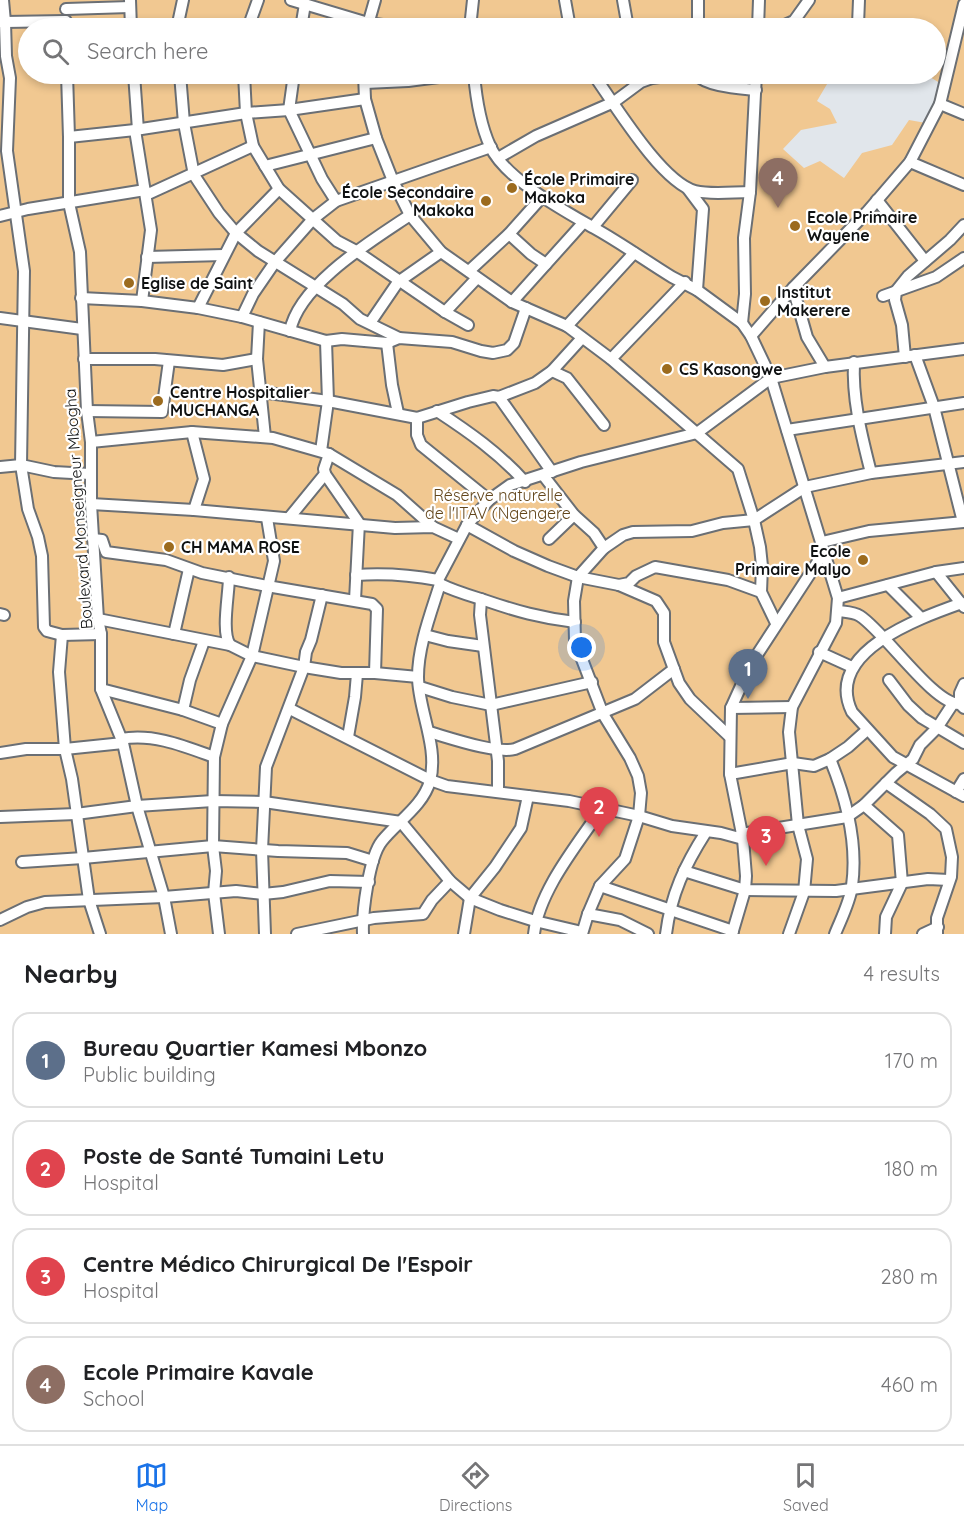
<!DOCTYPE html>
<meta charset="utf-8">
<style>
body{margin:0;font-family:Quicksand,sans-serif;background:#f6f6f6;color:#202124}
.you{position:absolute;left:582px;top:648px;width:21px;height:21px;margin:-15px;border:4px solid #fff;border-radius:50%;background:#1a73e8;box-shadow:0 0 0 9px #1a73e833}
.badge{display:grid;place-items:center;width:39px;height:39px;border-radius:50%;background:#1a73e8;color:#fff;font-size:20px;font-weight:700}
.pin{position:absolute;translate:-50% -50px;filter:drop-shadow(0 2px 3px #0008)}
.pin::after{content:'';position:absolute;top:32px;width:21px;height:18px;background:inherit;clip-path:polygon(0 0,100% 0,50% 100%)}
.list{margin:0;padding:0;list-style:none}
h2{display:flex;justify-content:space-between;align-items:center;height:78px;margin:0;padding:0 24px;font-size:26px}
h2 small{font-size:20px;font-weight:400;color:#757577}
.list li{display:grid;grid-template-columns:39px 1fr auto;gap:18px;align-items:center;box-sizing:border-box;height:96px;margin:0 12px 12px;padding:0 12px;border:2px solid #e0e0e0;border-radius:18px}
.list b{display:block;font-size:22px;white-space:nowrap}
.list p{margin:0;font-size:20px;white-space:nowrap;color:#757577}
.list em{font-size:20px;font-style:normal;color:#757577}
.icon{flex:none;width:33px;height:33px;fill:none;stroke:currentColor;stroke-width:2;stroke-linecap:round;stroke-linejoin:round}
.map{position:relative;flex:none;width:964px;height:934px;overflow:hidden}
.search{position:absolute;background:#fff;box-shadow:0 3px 9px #0003;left:18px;right:18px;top:18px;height:66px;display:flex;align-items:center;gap:15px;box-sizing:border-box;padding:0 21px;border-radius:33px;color:#757577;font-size:22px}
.sheet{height:510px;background:#fff}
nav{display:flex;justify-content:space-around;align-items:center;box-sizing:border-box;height:84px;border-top:2px solid #e0e0e0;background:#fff;font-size:16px;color:#757577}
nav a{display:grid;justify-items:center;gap:3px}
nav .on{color:#1a73e8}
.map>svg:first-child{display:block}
</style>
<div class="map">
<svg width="964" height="934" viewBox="0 0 964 934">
<rect width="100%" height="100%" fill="#e1e6eb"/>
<path fill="#f1c891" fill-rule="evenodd" d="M0,0H964V934H0ZM28,28H936V74H925L943,85L926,123L909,120L892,145L862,153L844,178L820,161L804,168L783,149L801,130L837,123L830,109L817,101L833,74H28Z"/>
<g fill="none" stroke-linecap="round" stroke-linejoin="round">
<g stroke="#6b6f74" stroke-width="14">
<g id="minor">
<path d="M3,0L5,22L66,21"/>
<path d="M130,0L131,28"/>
<path d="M291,0L368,23L404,28"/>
<path d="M565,0L570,28"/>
<path d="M623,0L628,28"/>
<path d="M66,9L130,7"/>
<path d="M0,22H5L6,56L10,78L7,151L24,271L21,465L28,509L38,537L42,556L44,627L47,631L62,635L101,634"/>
<path d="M858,25L859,0"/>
<path d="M177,28L183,0"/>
<path d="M248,28L258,0"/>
<path d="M301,28L305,4"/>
<path d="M367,28L375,0"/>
<path d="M470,28L473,0"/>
<path d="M698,28V0"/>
<path d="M758,28L759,0"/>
<path d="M778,28L794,21L809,0"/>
<path d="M67,74L69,137V203L80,252L87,411L91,442V504L98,619L101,634V689L123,743L137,806L164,897L171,934"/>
<path d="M134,74L138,130"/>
<path d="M180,74L184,123L194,175L219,213L236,233L258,251L343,304L360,319L399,338"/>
<path d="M244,74L246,113L253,146L279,189L337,241L356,251L445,312L468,325"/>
<path d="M294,74L289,110L322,179L336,201"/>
<path d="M364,74L365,99L376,138L393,181L410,215L441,252L512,302L567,326L611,359L738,469L754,520L760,547L762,566L761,592L776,623"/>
<path d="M474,74C476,97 480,124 490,146C505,179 563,210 594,228C621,243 646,261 672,277L697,290L742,323L751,336L771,378L838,598L836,623L792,707L789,732L798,825L807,859L804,892L789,934"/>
<path d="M593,74C614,103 661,182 695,191C711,195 733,192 750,192"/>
<path d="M695,74C708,87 738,88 756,90"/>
<path d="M365,83L408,81L462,74"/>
<path d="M940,104L964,114"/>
<path d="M135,130L151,230L142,301"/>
<path d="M69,137L135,130L246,113L289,110L365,99"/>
<path d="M498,158L536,136L614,102L641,82L652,78L682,74"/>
<path d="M910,162L964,185"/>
<path d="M265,166L376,138"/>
<path d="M688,189L703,209L697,290"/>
<path d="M146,195L253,146"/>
<path d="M877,200L925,261"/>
<path d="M0,216L28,209L145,190"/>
<path d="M593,227L632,180"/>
<path d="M509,234L531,254L546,264"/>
<path d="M147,257L224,255"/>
<path d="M469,271L509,234L542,197"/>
<path d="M793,288L807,337L825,367"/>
<path d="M883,296L936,277L964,258"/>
<path d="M81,298L142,301L198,308L242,317L326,341L342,339L387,343L399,338L452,342L481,351L493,353L507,350L514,343L526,308"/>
<path d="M512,302L583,223"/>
<path d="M198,308L236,233L279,189"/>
<path d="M445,312L477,278"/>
<path d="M242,317L253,294L275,262L313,219L336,201L491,147"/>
<path d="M0,318L82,329"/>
<path d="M259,322L257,359L265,437"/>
<path d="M370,323L398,282L441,252"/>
<path d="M742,323L745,294L744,238L750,192L756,74"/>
<path d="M567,326L634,253"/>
<path d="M290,331C299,284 373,240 410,215"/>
<path d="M751,336L793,288L867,212L910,162L940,104L964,4"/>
<path d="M387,343L392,385L398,413"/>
<path d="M915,355L934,407L963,522"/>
<path d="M905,357L902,325L895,300L896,291L908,276L950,240L964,225"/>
<path d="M84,359H155L223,365L257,359"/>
<path d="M611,359L685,282"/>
<path d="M854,362C852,400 862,437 871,473"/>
<path d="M552,371L567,378L604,425"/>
<path d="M261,392L328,401L417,418L468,402L493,396L499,397L535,383L552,371L582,338"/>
<path d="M499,397L552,472"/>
<path d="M87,411L162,412L169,361"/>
<path d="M437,411C469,432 499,453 525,482"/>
<path d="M417,418V435L421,445L489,500"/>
<path d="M787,430L964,403"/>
<path d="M192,432L204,479L194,510"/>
<path d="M91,442L192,432L273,438L329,454L397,495L433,527"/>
<path d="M321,451L328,401L326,341"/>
<path d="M0,467L21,465L54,472L90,474"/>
<path d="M325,474L359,523L355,600"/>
<path d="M543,475L574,515L594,533L604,548L578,577L574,601L575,641L603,714L630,758L638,776L641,793L639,816L625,859L600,886L588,914"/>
<path d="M91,504L194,510L395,528L433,527L459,539"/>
<path d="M289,518L325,474L324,469L329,454"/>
<path d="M467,525L514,551L548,566L578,577L619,585L656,601L664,613V642L679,683L690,699L729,736"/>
<path d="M93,539L102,540L106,552L166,560L202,573L267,586L372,604L377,609L375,673"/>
<path d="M549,539L574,515"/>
<path d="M822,542L869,531L964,522"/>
<path d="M604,548L623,535L633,532L692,531L723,523L754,520L805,487L871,473L964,462"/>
<path d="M936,572L964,607"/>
<path d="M356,575C384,573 411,575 438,580"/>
<path d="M229,577C229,594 221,632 230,645"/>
<path d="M440,584C454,591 468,595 484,600C516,611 541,618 575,622"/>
<path d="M619,585L629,583L636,576L655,567L728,580L761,592"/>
<path d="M888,585L921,618"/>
<path d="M838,598L936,572L964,568"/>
<path d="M481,599L480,615L498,761V792"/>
<path d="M962,603C920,618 823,652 852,712L893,757L964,796"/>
<path d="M838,611C845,612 854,612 860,616C885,632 934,705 960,704L964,708"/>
<path d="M0,614L4,615"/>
<path d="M98,619L230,645L252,656L304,667L341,673H375L418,677"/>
<path d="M174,634L189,569"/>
<path d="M62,635L59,672L65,749L72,779L89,900L100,934"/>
<path d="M425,635L448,641L483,646"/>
<path d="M819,652L852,667"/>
<path d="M889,680L908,705L922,718L964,743"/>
<path d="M420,687L452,697L491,705L592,682"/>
<path d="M101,689L183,710L222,724"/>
<path d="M960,704V693L964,684"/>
<path d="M731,708L792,707"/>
<path d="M290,709L430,780L447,786L569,801L639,816L672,826L721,833L743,839"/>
<path d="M183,710L190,680L204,641"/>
<path d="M429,732C450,738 496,754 515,749L635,699L674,669"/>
<path d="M348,737L355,697L357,674"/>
<path d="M121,739C153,733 184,746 214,757"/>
<path d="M0,753L26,749H65L123,743"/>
<path d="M830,759C846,798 858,843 852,886C850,902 841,919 835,934"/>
<path d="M730,774L793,763L814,766L830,759L848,747L867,730"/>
<path d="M886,783L930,814L946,829L952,857L951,877L937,918V934"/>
<path d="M956,792L964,779"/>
<path d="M864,805L898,835L902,883L886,917L885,934"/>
<path d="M0,817L76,814L137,806L213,801L264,802L401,822L450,881L470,898L500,910L535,921L582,932"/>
<path d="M741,834L847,817L864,805L896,773L913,759L920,745L937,728L952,705"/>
<path d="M22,862L83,858L213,846L278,851L347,853L373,861"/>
<path d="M684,871L745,890L836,891L928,879L949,880"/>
<path d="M600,886L733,931"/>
<path d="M0,920L27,907L45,902L164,897L236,891L263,894L283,892L330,881L369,882"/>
<path d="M219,934L214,893L216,871L213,846L214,757L222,724L252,656L274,561L267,518"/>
<path d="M265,934L262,850L266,767L304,667L306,652L311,640L322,595"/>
<path d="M297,934L374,918L423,914L432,900L450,881"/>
<path d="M363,934C362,913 369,857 382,841C397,822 423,806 430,781C439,747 418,709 418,677C418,646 431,613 440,584L438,580L467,525L489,500L510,485L581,462L697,433L771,378L825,367L964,349"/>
<path d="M464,934L470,898L495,867L521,828L528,796"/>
<path d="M534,934C539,890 578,844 602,808"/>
<path d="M582,934L588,914L620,920L648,934"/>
<path d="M666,934C671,894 685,865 706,832"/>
<path d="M732,934L745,890L746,876L743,839L730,774L731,708L751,664L817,563L823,549"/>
<path d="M923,934L938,927"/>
</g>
</g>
<use href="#minor" stroke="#fff" stroke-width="10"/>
</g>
<g fill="#9c6b1e" stroke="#fff" stroke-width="2">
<circle cx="512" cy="188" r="6"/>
<circle cx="486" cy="201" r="6"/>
<circle cx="795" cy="226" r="6"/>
<circle cx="129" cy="283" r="6"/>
<circle cx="765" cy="301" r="6"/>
<circle cx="667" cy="369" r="6"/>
<circle cx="158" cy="401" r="6"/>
<circle cx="169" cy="547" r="6"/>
<circle cx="863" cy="560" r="6"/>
</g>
<g text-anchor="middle" stroke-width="4.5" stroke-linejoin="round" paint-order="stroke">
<g font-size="16" font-weight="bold" fill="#0f1112" stroke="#fff" text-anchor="start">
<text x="524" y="185">École Primaire<tspan x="524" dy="18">Makoka</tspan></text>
<text x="474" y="198" text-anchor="end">École Secondaire<tspan x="474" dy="18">Makoka</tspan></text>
<text x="807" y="223">Ecole Primaire<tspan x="807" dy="18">Wayene</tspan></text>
<text x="141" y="289">Eglise de Saint</text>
<text x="777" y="298">Institut<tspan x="777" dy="18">Makerere</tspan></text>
<text x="679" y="375">CS Kasongwe</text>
<text x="170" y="398">Centre Hospitalier<tspan x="170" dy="18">MUCHANGA</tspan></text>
<text x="181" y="553">CH MAMA ROSE</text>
<text x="851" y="557" text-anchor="end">Ecole<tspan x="851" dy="18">Primaire Malyo</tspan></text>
</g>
<g font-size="16" fill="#63461b" stroke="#fff">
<text x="498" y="501">Réserve naturelle<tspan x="498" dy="18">de l'ITAV (Ngengere</tspan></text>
</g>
<g font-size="16" fill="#0f1112" stroke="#fff">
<text transform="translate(78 509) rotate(-94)" y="6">Boulevard Monseigneur Mbogha</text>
</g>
</g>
</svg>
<div class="you"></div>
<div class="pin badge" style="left:748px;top:699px;background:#5c6f8a">1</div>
<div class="pin badge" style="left:599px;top:837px;background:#e0444e">2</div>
<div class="pin badge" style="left:766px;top:866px;background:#e0444e">3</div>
<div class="pin badge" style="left:778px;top:208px;background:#8d6e63">4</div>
<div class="search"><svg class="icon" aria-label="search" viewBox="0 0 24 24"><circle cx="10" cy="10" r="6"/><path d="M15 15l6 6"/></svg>Search here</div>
</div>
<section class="sheet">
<h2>Nearby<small>4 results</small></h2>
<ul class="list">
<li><span class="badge" style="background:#5c6f8a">1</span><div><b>Bureau Quartier Kamesi Mbonzo</b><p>Public building</p></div><em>170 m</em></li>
<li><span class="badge" style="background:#e0444e">2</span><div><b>Poste de Santé Tumaini Letu</b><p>Hospital</p></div><em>180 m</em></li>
<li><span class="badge" style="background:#e0444e">3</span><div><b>Centre Médico Chirurgical De l'Espoir</b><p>Hospital</p></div><em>280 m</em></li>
<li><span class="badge" style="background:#8d6e63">4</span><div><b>Ecole Primaire Kavale</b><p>School</p></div><em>460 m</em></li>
</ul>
</section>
<nav>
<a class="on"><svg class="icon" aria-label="map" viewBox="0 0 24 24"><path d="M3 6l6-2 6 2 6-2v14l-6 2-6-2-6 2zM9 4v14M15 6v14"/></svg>Map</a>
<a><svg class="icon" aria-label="directions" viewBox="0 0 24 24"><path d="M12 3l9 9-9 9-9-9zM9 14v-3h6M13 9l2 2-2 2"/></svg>Directions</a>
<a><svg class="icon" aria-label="saved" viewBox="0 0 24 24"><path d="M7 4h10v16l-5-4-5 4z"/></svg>Saved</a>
</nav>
